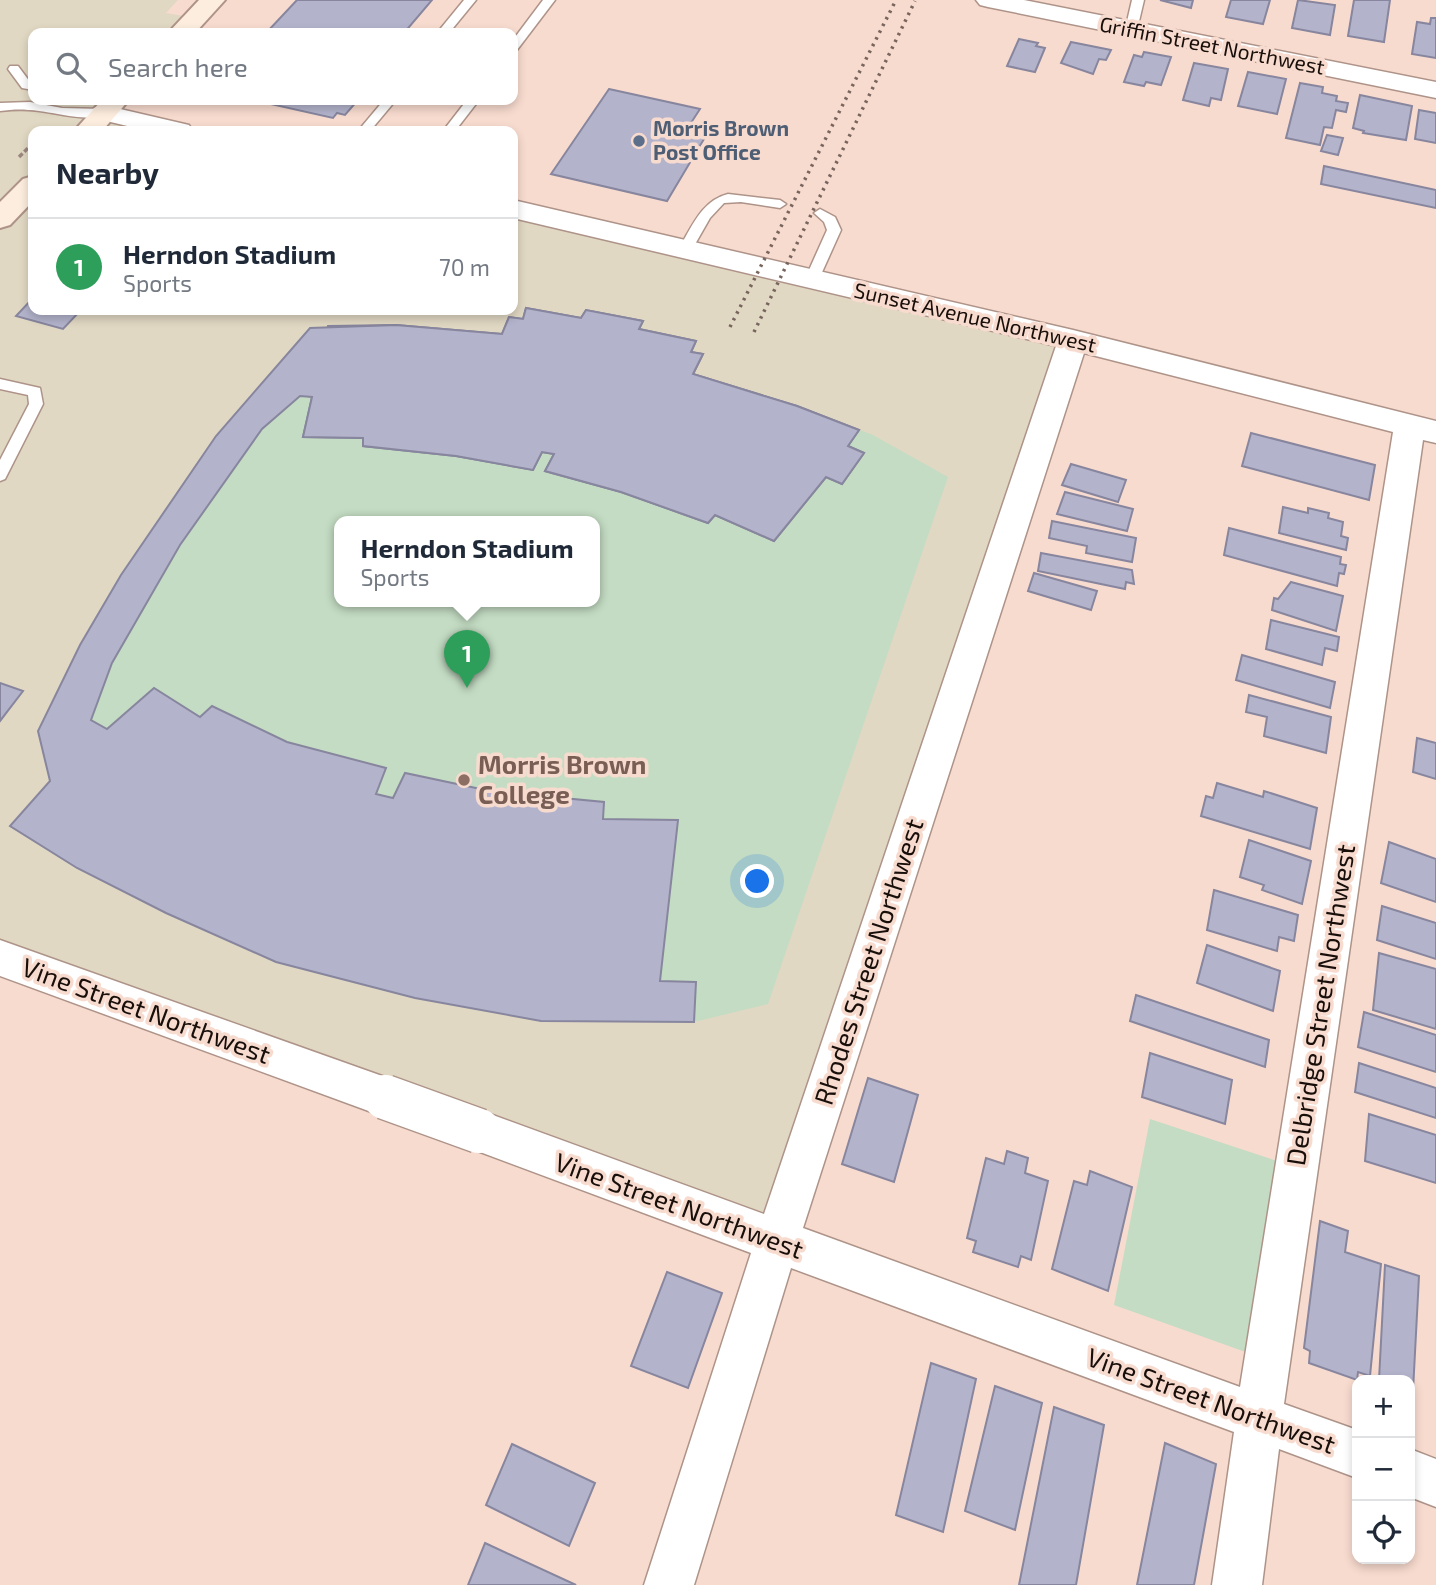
<!DOCTYPE html>
<meta charset="utf-8">
<style>
body{margin:0;font-family:"Exo 2",sans-serif;background:#f6f6f7;color:#1f2937}
.controls{position:absolute;right:21px;bottom:21px;display:grid;overflow:hidden;border-radius:14px;box-shadow:0 4px 10px #0003}
.controls button{width:63px;height:63px;display:grid;place-items:center;padding:0;border:0;border-bottom:2px solid #e0e1e3;background:#fff;color:#1f2937;font:35px sans-serif}
.you{position:absolute;left:758px;top:882px;width:24px;height:24px;margin:-18px;border:5px solid #fff;border-radius:50%;background:#1a73e8;box-shadow:0 0 0 10px #1a73e833}
.badge{display:grid;place-items:center;width:46px;height:46px;border-radius:50%;background:#b45309;color:#fff;font-size:23px;font-weight:700}
.pin{position:absolute;translate:-50% -58px;filter:drop-shadow(0 2px 4px #0008)}
.pin::after{content:'';position:absolute;top:37px;width:24px;height:21px;background:inherit;clip-path:polygon(0 0,100% 0,50% 100%)}
.popup{position:absolute;left:334px;top:516px;width:266px;height:91px;box-sizing:border-box;display:grid;place-content:center;border-radius:14px;background:#fff;filter:drop-shadow(0 2px 5px #0005);font-size:23px;white-space:nowrap;color:#747a83}
.popup b{font-size:26px;color:#1f2937}
.popup::after{content:'';position:absolute;left:50%;top:100%;margin-left:-14px;border:14px solid transparent;border-top-color:#fff}
.list{margin:0;padding:0;list-style:none}
h2{display:flex;justify-content:space-between;align-items:center;height:91px;margin:0;padding:0 28px;font-size:30px}
h2 small{font-size:23px;font-weight:400;color:#747a83}
.list li{display:grid;grid-template-columns:46px 1fr auto;gap:21px;align-items:center;box-sizing:border-box;height:98px;padding:0 28px;border-top:2px solid #e0e1e3}
.list b{display:block;font-size:26px;white-space:nowrap}
.list p{margin:0;font-size:23px;white-space:nowrap;color:#747a83}
.list em{font-size:23px;font-style:normal;color:#747a83}
.icon{flex:none;width:38px;height:38px;fill:none;stroke:currentColor;stroke-width:2;stroke-linecap:round;stroke-linejoin:round}
.map{position:relative;flex:none;width:1436px;height:1585px;overflow:hidden}
.search{position:absolute;background:#fff;box-shadow:0 4px 10px #0003;left:28px;top:28px;width:490px;height:77px;display:flex;align-items:center;gap:18px;box-sizing:border-box;padding:0 24px;border-radius:14px;color:#747a83;font-size:26px}
.panel{position:absolute;background:#fff;box-shadow:0 4px 10px #0003;left:28px;top:126px;width:490px;height:189px;border-radius:14px}
.map>svg:first-child{display:block}
</style>
<div class="map">
<svg width="1436" height="1585" viewBox="0 0 1436 1585">
<rect width="100%" height="100%" fill="#f8dbcf"/>
<path fill="#e1d8c3" fill-rule="evenodd" d="M0,0H178L166,13L196,18L181,33H33V100H116L104,113L180,131H33V310H513V209L1073,340L777,1242L0,958ZM339,522H595V602H339Z"/>
<g fill="#c4dcc3" fill-rule="evenodd">
<path d="M526,308L581,318L586,310L643,321L640,329L696,341L691,352L703,354L694,374L797,406L873,435L948,477L768,1004L694,1022L542,1021L415,998L276,962L166,913L77,868L10,826L50,781L38,731L80,645L121,575L216,436L310,328L396,325L502,334L509,317L523,319ZM339,522H595V602H339Z"/>
<path d="M1150,1119L1277,1161L1251,1354L1114,1305Z"/>
</g>
<g fill="#b3b3cc" stroke="#87869e" stroke-width="2">
<path d="M297,0H432L404,33H266Z"/>
<path d="M1160,0H1193L1191,8Z"/>
<path d="M1231,0H1270L1263,24L1226,17Z"/>
<path d="M1298,0L1335,5L1330,35L1292,28Z"/>
<path d="M1354,0H1390L1384,42L1348,36Z"/>
<path d="M1431,18H1436V58L1412,54L1417,22L1430,24Z"/>
<path d="M1019,39L1038,43L1036,46L1045,48L1035,72L1007,66Z"/>
<path d="M1071,42L1111,50L1106,60L1099,59L1093,74L1061,63Z"/>
<path d="M1144,52L1171,57L1161,85L1146,82L1144,86L1124,82L1134,55L1142,57Z"/>
<path d="M1194,63L1228,69L1221,100L1211,98L1209,106L1183,100Z"/>
<path d="M1248,72L1286,79L1277,114L1238,106Z"/>
<path d="M1300,83L1323,87L1322,93L1337,96L1336,101L1348,103L1346,112L1336,110L1332,128L1324,127L1320,145L1286,138Z"/>
<path d="M609,89L700,109L687,129L707,134L667,201L551,174Z"/>
<path d="M1360,95L1412,106L1406,140L1363,133L1364,131L1353,128Z"/>
<path d="M253,100H358L345,115L337,113L333,118Z"/>
<path d="M1419,110L1436,113V143L1415,139Z"/>
<path d="M1327,135L1343,138L1338,155L1321,151Z"/>
<path d="M1324,166L1436,190V208L1321,184Z"/>
<path d="M33,298V310H81L63,329L16,316Z"/>
<path d="M526,308L581,318L586,310L643,321L639,329L696,341L691,352L703,354L693,374L797,406L859,430L848,446L864,453L842,484L826,477L774,541L715,515L708,523L621,492L545,471L554,454L542,452L533,470L456,456L363,446V438L303,437L328,326L396,325L502,334L509,317L523,319Z"/>
<path d="M526,308L581,318L586,310L643,321L639,329L696,341L691,352L703,354L693,374L797,406L859,430L848,446L864,453L842,484L826,477L774,541L715,515L708,523L621,492L545,471L554,454L542,452L533,470L456,456L363,446V438L303,437L312,397L300,396L262,429L180,545L112,663L91,720L107,729L154,688L200,717L212,706L287,742L386,768L376,794L393,798L405,773L490,791L604,802L603,819L678,820L660,981L696,982L694,1022L541,1021L415,998L276,962L166,913L77,868L10,826L50,781L38,731L80,645L121,575L216,436L310,328L396,325L502,334L509,317L523,319Z"/>
<path d="M1251,433L1375,465L1369,500L1242,466Z"/>
<path d="M1071,464L1126,480L1118,502L1062,485Z"/>
<path d="M1065,492L1133,509L1127,531L1057,514Z"/>
<path d="M1283,507L1308,513V508L1329,513L1328,518L1343,522L1341,536L1348,538L1346,550L1279,533Z"/>
<path d="M1052,521L1136,538L1132,562L1086,553L1087,546L1049,538Z"/>
<path d="M1229,528L1341,557L1340,564L1346,565L1344,574L1339,573L1337,586L1224,555Z"/>
<path d="M1041,553L1132,570L1134,584L1126,582L1125,589L1038,571Z"/>
<path d="M1034,573L1097,591L1091,610L1028,591Z"/>
<path d="M1291,582L1343,596L1336,631L1272,610L1274,598L1278,599Z"/>
<path d="M1271,620L1339,637L1337,651L1325,648L1322,665L1266,649Z"/>
<path d="M1242,655L1335,682L1330,708L1236,680Z"/>
<path d="M0,683L23,691L0,721Z"/>
<path d="M1249,695L1331,717L1326,753L1264,736L1267,717L1246,712Z"/>
<path d="M1417,738L1436,743V779L1413,772Z"/>
<path d="M1217,783L1263,797L1264,791L1317,808L1310,849L1201,816L1206,796L1213,798Z"/>
<path d="M1249,840L1311,861L1302,904L1262,890L1264,885L1240,877Z"/>
<path d="M1389,842L1436,859V902L1381,883Z"/>
<path d="M1214,890L1298,915L1294,941L1279,937L1277,951L1207,930Z"/>
<path d="M1382,906L1436,923V959L1377,940Z"/>
<path d="M1207,945L1280,971L1273,1011L1197,983Z"/>
<path d="M1379,953L1436,969V1029L1373,1010Z"/>
<path d="M1136,995L1269,1040L1265,1067L1130,1021Z"/>
<path d="M1364,1012L1436,1035V1072L1358,1047Z"/>
<path d="M1150,1053L1232,1080L1225,1124L1142,1097Z"/>
<path d="M1359,1063L1436,1088V1118L1355,1092Z"/>
<path d="M868,1078L918,1095L894,1182L842,1164Z"/>
<path d="M1369,1114L1436,1135V1183L1365,1161Z"/>
<path d="M1007,1151L1028,1158L1025,1173L1048,1181L1031,1260L1021,1256L1018,1267L973,1252L976,1241L967,1238L986,1158L1004,1164Z"/>
<path d="M1090,1171L1132,1187L1108,1291L1052,1269L1074,1181L1087,1185Z"/>
<path d="M1320,1221L1348,1231L1345,1252L1381,1264L1370,1376L1358,1372L1357,1380L1309,1363L1310,1351L1304,1348Z"/>
<path d="M1385,1265L1419,1276L1412,1410L1410,1409V1380H1379Z"/>
<path d="M667,1272L722,1293L688,1388L631,1366Z"/>
<path d="M931,1363L976,1379L943,1532L896,1515Z"/>
<path d="M995,1386L1042,1403L1015,1530L965,1511Z"/>
<path d="M1054,1407L1104,1425L1076,1585H1019Z"/>
<path d="M1165,1443L1216,1464L1194,1585H1137Z"/>
<path d="M512,1444L595,1483L569,1546L486,1505Z"/>
<path d="M485,1543L576,1585H468Z"/>
</g>
<g fill="none" stroke-linecap="round" stroke-linejoin="round">
<g stroke="#ae9388" stroke-width="3">
<g id="service">
<path d="M464,0H476L449,33H437Z"/>
<path d="M543,0H555L517,50L513,51V40Z"/>
<path d="M1132,0H1144L1137,30L1131,33L1125,30Z"/>
<path d="M10,66H18L30,82H33V90L22,88L8,69Z"/>
<path d="M384,100H396L370,131H358Z"/>
<path d="M467,100H479L455,131H443Z"/>
<path d="M30,102L62,108L103,109L109,113C93,125 48,110 28,110C19,109 9,110 0,111V103Z"/>
<path d="M728,194L780,200L786,204L780,208L741,202L724,203L710,218L690,253H680L678,250C692,227 701,201 728,194Z"/>
<path d="M820,209L835,217L841,230L819,279L812,283L805,279L827,230L824,222L814,213Z"/>
<path d="M0,379L40,388L43,404L5,479L0,481V460L29,404L28,395L0,389Z"/>
</g>
</g>
<g stroke="#ae9388" stroke-width="3">
<g id="minor">
<path d="M976,0H1024L1436,82V98L988,7L980,5Z"/>
<path d="M103,105L189,125L193,131H148L94,118L90,113L94,108Z"/>
<path d="M513,200L1073,330L1436,421V443L1423,440L1284,1404L1357,1430V1478L1279,1449L1262,1585H1212L1234,1432L791,1268L694,1585H644L751,1253L464,1146L458,1131L464,1116L479,1110L764,1214L1056,346L513,218ZM1084,353L1393,432L1240,1387L803,1228Z"/>
<path d="M0,940L385,1077L400,1083L406,1097L400,1111L385,1117L0,976Z"/>
<path d="M1410,1449L1436,1459V1507L1410,1497Z"/>
</g>
</g>
<g stroke="#ae9388" stroke-width="4">
<g id="secondary">
<path d="M199,0H225L195,33H168Z"/>
<path d="M102,100H129L102,131H74Z"/>
<path d="M33,176V201L10,225L0,228V202L23,179Z"/>
</g>
</g>
<path stroke="#9c877f" stroke-width="3.5" stroke-dasharray="5 2.5" stroke-linecap="butt" d="M19,157L31,145"/>
<use href="#service" fill="#fff" fill-rule="evenodd"/>
<use href="#minor" fill="#fff" fill-rule="evenodd"/>
<use href="#secondary" fill="#fdedde" fill-rule="evenodd"/>
<g stroke="#78655e" stroke-width="3.5" stroke-dasharray="2.5 5" stroke-linecap="butt">
<path d="M730,327L896,0"/>
<path d="M754,332L915,1"/>
</g>
<g stroke="#ae9388" stroke-width="47" stroke-linecap="butt">
<path id="minor-bridge" d="M385,1097L479,1131"/>
</g>
<use href="#minor-bridge" stroke="#fff" stroke-width="44"/>
</g>
<circle fill="#5c6f8a" stroke="#f8dbcf" stroke-width="2.5" cx="639" cy="141" r="7"/>
<circle fill="#8d6e63" stroke="#f8dbcf" stroke-width="2.5" cx="464" cy="780" r="7"/>
<g text-anchor="middle" stroke-width="7" stroke-linejoin="round" paint-order="stroke">
<g font-size="21" fill="#180e0a" stroke="#f8dbcf">
<text transform="translate(1212 46) rotate(11)" y="7">Griffin Street Northwest</text>
<text transform="translate(975 318) rotate(13)" y="7">Sunset Avenue Northwest</text>
</g>
<g font-size="21" font-weight="bold" fill="#4e5e75" stroke="#f8dbcf" text-anchor="start">
<text x="653" y="136">Morris Brown<tspan x="653" dy="24">Post Office</tspan></text>
</g>
<g font-size="26" font-weight="bold" fill="#785e54" stroke="#f8dbcf" text-anchor="start">
<text x="478" y="774">Morris Brown<tspan x="478" dy="30">College</tspan></text>
</g>
<g font-size="26" fill="#180e0a" stroke="#f8dbcf">
<text transform="translate(869 962) rotate(-72)" y="9">Rhodes Street Northwest</text>
<text transform="translate(1321 1005) rotate(-81)" y="9">Delbridge Street Northwest</text>
<text transform="translate(146 1011) rotate(20)" y="9">Vine Street Northwest</text>
<text transform="translate(679 1206) rotate(20)" y="9">Vine Street Northwest</text>
<text transform="translate(1211 1401) rotate(20)" y="9">Vine Street Northwest</text>
</g>
</g>
</svg>
<div class="controls">
<button>+</button>
<button>−</button>
<button><svg class="icon" aria-label="locate" viewBox="0 0 24 24"><circle cx="12" cy="12" r="6"/><path d="M12 2v4M12 18v4M2 12h4M18 12h4"/></svg></button>
</div>
<div class="you"></div>
<div class="pin badge" style="left:467px;top:688px;background:#2e9e5b">1</div>
<div class="popup"><b>Herndon Stadium</b>Sports</div>
<div class="search"><svg class="icon" aria-label="search" viewBox="0 0 24 24"><circle cx="10" cy="10" r="6"/><path d="M15 15l6 6"/></svg>Search here</div>
<section class="panel">
<h2>Nearby<small></small></h2>
<ul class="list">
<li><span class="badge" style="background:#2e9e5b">1</span><div><b>Herndon Stadium</b><p>Sports</p></div><em>70 m</em></li>
</ul>
</section>
</div>
